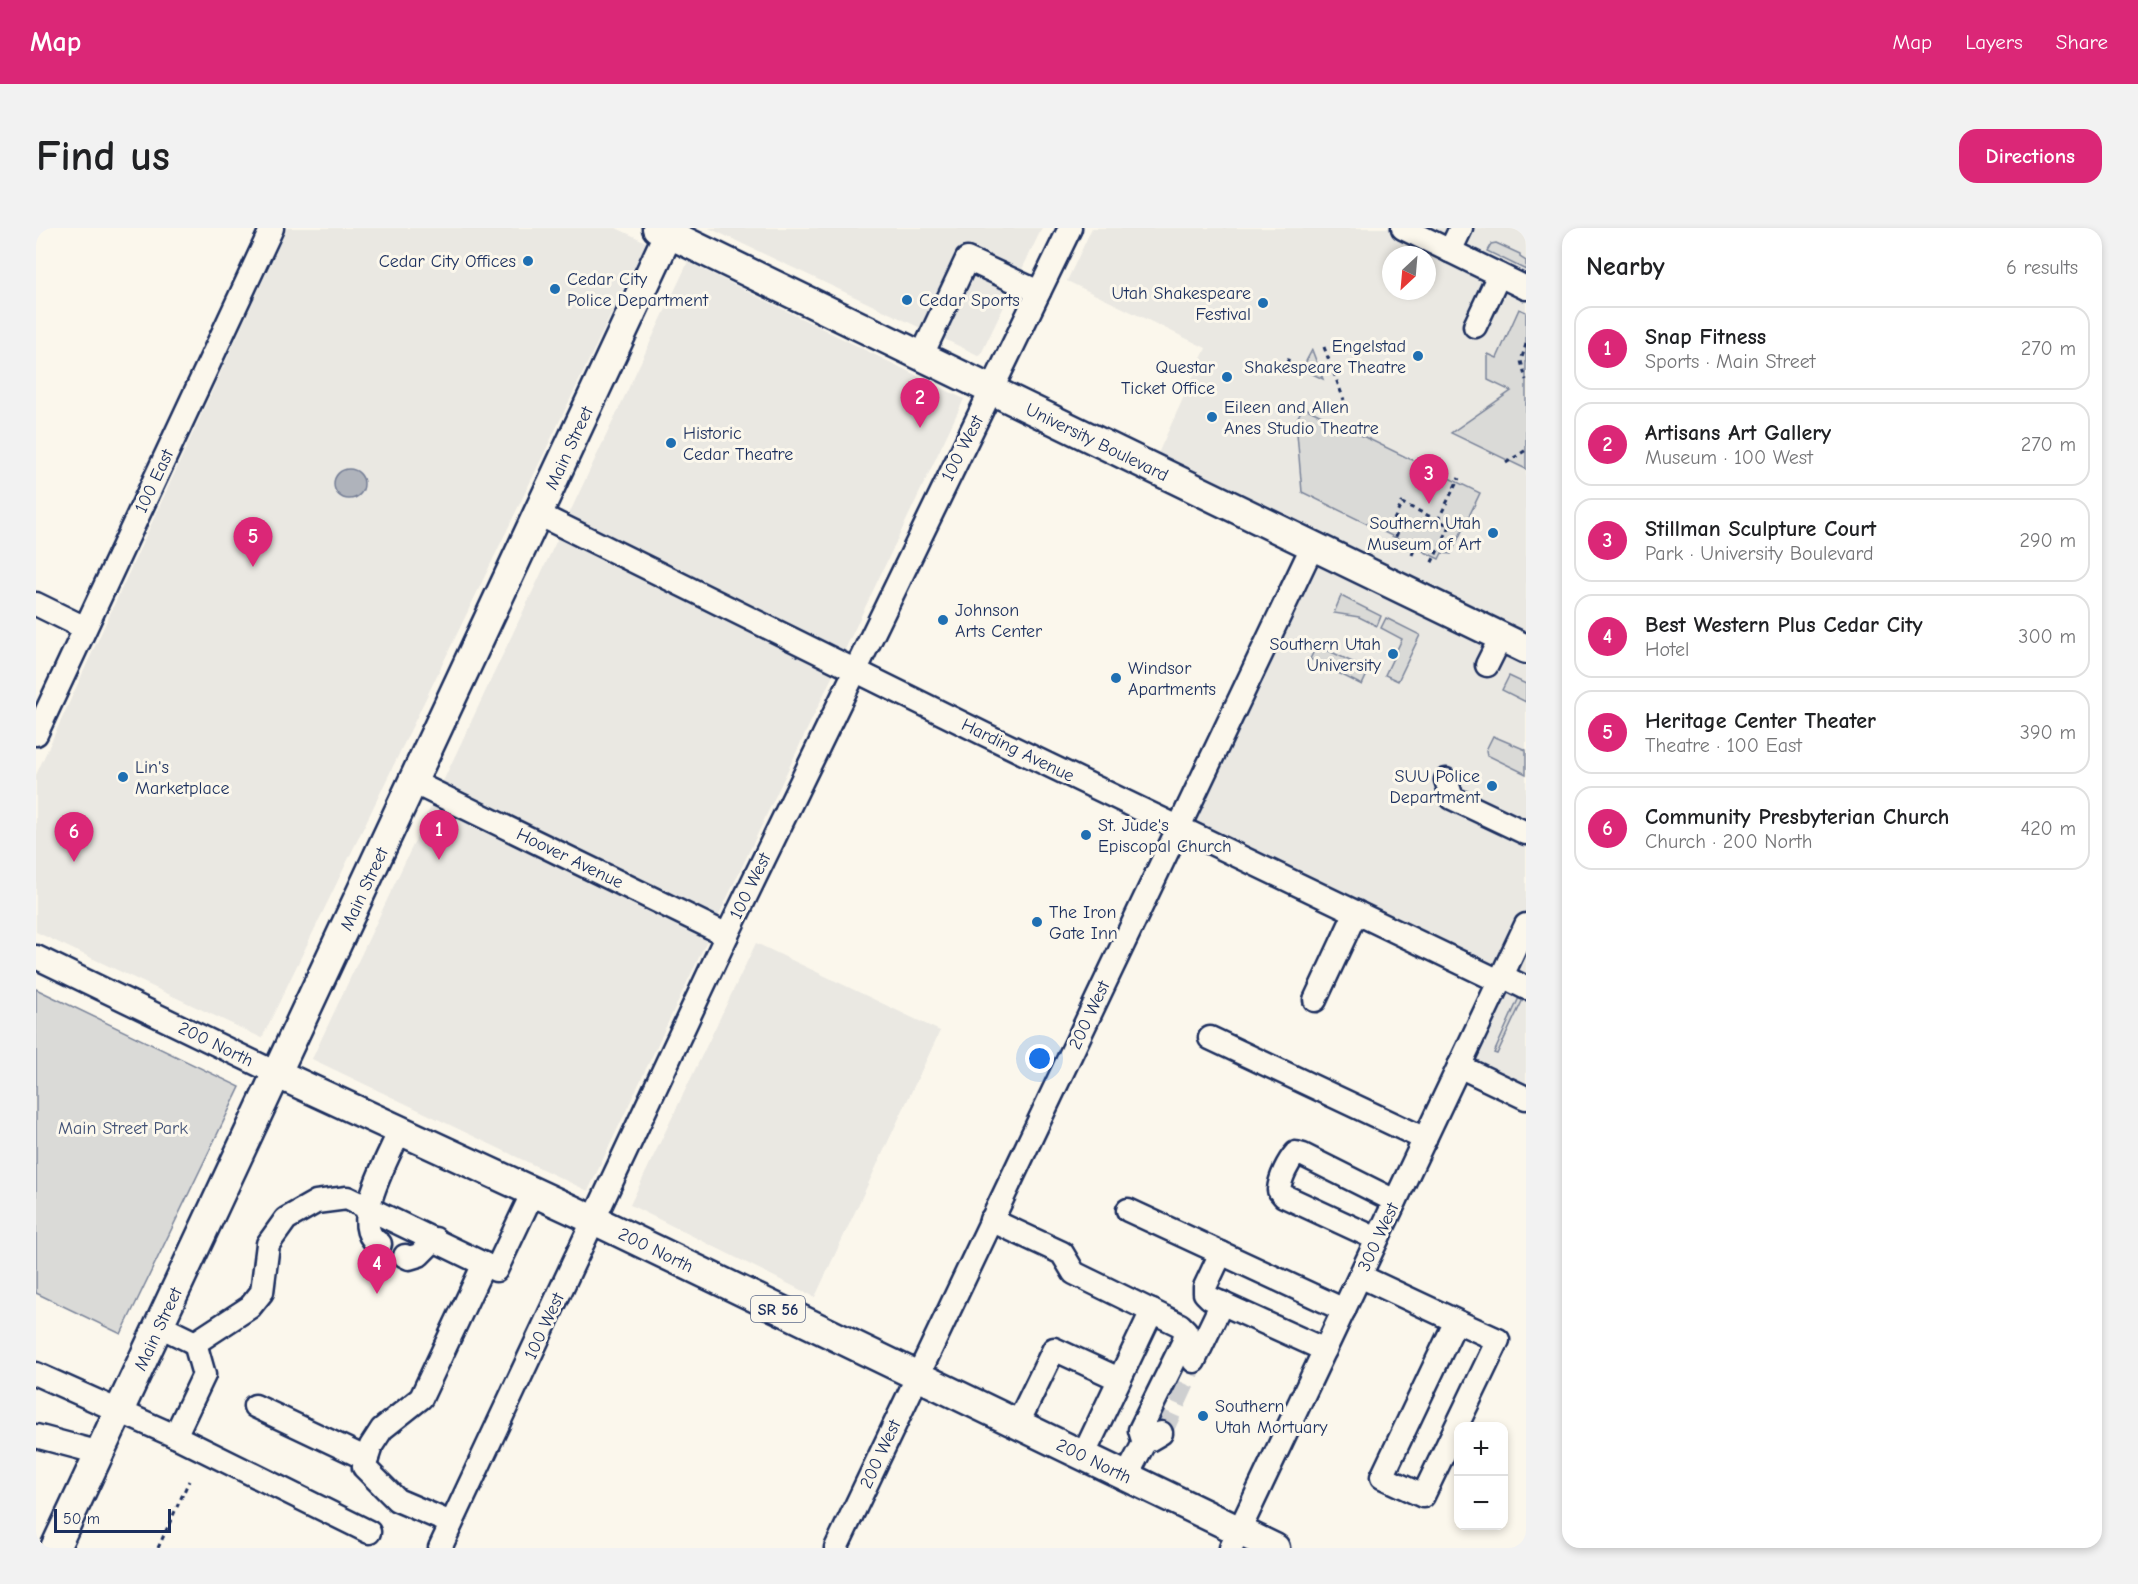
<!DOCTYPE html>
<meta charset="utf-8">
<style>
body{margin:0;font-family:"Comic Neue",sans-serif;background:#f2f2f2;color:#202124}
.controls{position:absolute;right:18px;bottom:18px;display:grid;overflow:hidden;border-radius:12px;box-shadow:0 3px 9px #0003}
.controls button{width:54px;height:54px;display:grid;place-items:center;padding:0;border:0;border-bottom:2px solid #e0e0e0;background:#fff;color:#202124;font:30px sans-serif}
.compass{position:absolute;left:1346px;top:18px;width:54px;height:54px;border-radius:50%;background:#fff;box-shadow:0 3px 9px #0003;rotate:206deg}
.scale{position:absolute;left:18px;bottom:15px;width:117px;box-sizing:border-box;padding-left:6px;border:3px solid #1b2f5e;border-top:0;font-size:16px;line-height:21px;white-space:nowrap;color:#1b2f5e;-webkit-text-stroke:4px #fbf7ec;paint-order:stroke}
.you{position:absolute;left:1004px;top:831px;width:21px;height:21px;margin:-15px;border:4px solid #fff;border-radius:50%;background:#1a73e8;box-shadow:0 0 0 9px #1a73e833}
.badge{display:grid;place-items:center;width:39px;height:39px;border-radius:50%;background:#db2777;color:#fff;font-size:20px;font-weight:700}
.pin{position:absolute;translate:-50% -50px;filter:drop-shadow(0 2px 3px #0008)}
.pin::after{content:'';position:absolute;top:32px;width:21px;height:18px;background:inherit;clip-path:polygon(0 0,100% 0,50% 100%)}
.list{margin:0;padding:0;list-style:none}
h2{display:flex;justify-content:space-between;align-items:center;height:78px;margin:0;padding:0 24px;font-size:26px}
h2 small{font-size:20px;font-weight:400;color:#757577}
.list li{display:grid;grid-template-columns:39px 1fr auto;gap:18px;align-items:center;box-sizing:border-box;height:84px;margin:0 12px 12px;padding:0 12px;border:2px solid #e0e0e0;border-radius:18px}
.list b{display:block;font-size:22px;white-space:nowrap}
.list p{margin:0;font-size:20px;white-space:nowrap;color:#757577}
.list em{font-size:20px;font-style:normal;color:#757577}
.map{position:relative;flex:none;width:1490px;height:1320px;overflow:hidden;border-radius:18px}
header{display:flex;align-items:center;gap:36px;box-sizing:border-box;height:84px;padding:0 30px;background:#db2777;color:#fff}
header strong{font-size:28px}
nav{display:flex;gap:33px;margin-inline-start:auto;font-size:21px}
.intro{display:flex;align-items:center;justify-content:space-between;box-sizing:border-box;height:144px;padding:0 36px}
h1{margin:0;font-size:42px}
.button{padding:15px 27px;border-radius:18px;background:#db2777;color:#fff;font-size:21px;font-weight:700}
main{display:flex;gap:36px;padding:0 36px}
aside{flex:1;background:#fff;border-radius:18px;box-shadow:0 3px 9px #0003}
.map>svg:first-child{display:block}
</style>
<header>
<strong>Map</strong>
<nav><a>Map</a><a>Layers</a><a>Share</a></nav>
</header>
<div class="intro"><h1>Find us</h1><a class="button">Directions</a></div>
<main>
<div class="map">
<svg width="1490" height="1320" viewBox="0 0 1490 1320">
<rect width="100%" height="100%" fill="#fbf7ec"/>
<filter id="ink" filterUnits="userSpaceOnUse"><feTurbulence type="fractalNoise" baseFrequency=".0167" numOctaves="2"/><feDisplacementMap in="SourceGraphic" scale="12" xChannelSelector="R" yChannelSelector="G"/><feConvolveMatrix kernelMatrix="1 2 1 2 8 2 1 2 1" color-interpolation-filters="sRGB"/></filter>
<g filter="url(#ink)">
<g fill="#eae8e2" fill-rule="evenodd">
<path d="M251,0H580L610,14L226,810L0,704V547Z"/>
<path d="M673,0H1006L944,128Z"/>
<path d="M1056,0H1490V870L1423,838L1463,754L1142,599L1276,319L1115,241L1170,120L1031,53ZM1355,27H1391V63H1355Z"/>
<path d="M652,34L928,171L552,963L276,831Z"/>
<path d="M720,715L904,803L779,1069L594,977Z"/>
</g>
<g fill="#dadad7" stroke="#7a849a" stroke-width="1.5">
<path d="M1460,15L1484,26V29L1490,33V42L1451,23L1455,16Z"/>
<path d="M1483,81L1490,84V241L1415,205L1475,163L1452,152V126L1461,130Z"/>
<path d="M1276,122L1287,151L1266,141Z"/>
<path d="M1267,179L1444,265L1415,326L1406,325L1403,331L1266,264L1260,193Z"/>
<path d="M1305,368L1345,388L1341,398L1323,389L1298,385Z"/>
<path d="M1350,390L1384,407L1362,453L1349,447L1366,411L1345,400Z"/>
<path d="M1281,417L1333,442L1326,457L1274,431Z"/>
<path d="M1473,448L1490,456V474L1466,462Z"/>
<path d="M1457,508L1490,522V546L1451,527L1450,522Z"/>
<path d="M0,761L204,859L85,1106L0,1065Z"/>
<path d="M1485,765L1489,767L1461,826L1458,825Z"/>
</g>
<circle fill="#afb3bb" stroke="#747e96" stroke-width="1.5" cx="313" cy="256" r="15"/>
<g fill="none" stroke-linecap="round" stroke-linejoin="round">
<path stroke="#cecfd0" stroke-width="22" stroke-dasharray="22 11" stroke-linecap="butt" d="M1125,1205L1158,1133"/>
<g stroke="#1b2f5e" stroke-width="27">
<g id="minor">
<path d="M1367,0L1490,60"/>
<path d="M1414,23L1425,0"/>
<path d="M1439,98L1463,47"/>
<path d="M885,129L931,31L1003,64"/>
<path d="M502,286L948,506L1463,753"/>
<path d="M0,376L49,400"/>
<path d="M1451,437L1465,409"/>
<path d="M0,506L236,0"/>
<path d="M1410,552L1416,570L1490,605"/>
<path d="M377,554L691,707"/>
<path d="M0,729L242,846"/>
<path d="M1466,748L1490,760"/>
<path d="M1279,772L1320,684"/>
<path d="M1174,810L1389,911"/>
<path d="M1423,838L1490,870"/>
<path d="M1092,982L1185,1025"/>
<path d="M955,992L1026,1025L1038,1045L1144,1097L1150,1103L1147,1115L1104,1202L1108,1215"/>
<path d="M1341,1011L1248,968L1243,962C1244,950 1252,934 1260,925L1267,927L1359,973"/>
<path d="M344,1016C310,1000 354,927 364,902"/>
<path d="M369,1028L373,1030L383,1027L399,1011"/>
<path d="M1324,1048L1420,1093L1346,1249L1387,1268L1462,1112L1420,1093"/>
<path d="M124,1098L159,1115L214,1079L226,1064L232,1016L250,991L280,974L311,970L460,1042L497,964"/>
<path d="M1289,1122L1174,1070L1169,1065V1059L1185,1025L1308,1082"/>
<path d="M1158,1133L1186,1075"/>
<path d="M0,1146L139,1208L168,1147L159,1115"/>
<path d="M219,1178L331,1231"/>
<path d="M981,1197L1018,1121L1083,1151"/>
<path d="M0,1208L64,1225"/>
<path d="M139,1208L333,1304"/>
<path d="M1047,1228L1116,1083"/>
<path d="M1090,1249L1108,1215L1125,1205"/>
<path d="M415,1295L361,1272L328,1239L335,1218L346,1201L385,1170L448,1036"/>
<path d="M404,1320L691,707L1034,0"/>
<path d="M800,1320L1276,319"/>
<path d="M1195,1320L1490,697"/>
</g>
</g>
<g stroke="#1b2f5e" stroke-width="33">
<g id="major">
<path d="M621,0L1490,421"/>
<path d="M242,846L558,992L1239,1320"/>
<path d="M19,1320L635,0"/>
</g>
</g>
<g stroke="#1b2f5e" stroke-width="3" stroke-dasharray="4.5 4.5" stroke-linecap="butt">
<path d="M1490,116L1485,133L1490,152"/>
<path d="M1288,119L1308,172"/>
<path d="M1251,135L1254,127"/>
<path d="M1263,141L1267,133"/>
<path d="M1470,235L1490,222"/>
<path d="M1402,292L1423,250"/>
<path d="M1354,300L1366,275L1414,298L1395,336"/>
<path d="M1356,317L1362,304"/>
<path d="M1376,327L1382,313"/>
<path d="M122,1320L153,1253"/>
</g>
<use href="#minor" stroke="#fbf7ec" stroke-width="22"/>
<use href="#major" stroke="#fbf7ec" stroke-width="28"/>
</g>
</g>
<g fill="#1f6fb2" stroke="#fbf7ec" stroke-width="2">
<circle cx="492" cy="33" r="6"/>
<circle cx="519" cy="61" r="6"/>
<circle cx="871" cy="72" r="6"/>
<circle cx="1227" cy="75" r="6"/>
<circle cx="1382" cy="128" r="6"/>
<circle cx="1191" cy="149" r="6"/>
<circle cx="1176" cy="189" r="6"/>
<circle cx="635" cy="215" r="6"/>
<circle cx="1457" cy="305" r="6"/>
<circle cx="907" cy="392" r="6"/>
<circle cx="1357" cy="426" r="6"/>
<circle cx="1080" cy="450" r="6"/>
<circle cx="87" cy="549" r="6"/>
<circle cx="1456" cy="558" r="6"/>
<circle cx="1050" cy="607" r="6"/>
<circle cx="1001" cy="694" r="6"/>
<circle cx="1167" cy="1188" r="6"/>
</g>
<g text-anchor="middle" stroke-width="6" stroke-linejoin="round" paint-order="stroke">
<rect fill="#fbf7ec" stroke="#5e6b89" stroke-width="1.5" x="715" y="1068" width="54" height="26" rx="4.5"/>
<g font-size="16" font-weight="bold" fill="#1b2f5e">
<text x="742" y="1087">SR 56</text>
</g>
<g font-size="18" fill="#1b2f5e" stroke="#fbf7ec" text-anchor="start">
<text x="480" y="39" text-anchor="end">Cedar City Offices</text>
<text x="531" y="57">Cedar City<tspan x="531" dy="21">Police Department</tspan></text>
<text x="1215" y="71" text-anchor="end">Utah Shakespeare<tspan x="1215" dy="21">Festival</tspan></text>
<text x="883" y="78">Cedar Sports</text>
<text x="1370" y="124" text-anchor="end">Engelstad<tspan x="1370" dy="21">Shakespeare Theatre</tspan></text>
<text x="1179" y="145" text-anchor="end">Questar<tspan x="1179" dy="21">Ticket Office</tspan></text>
<text x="1188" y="185">Eileen and Allen<tspan x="1188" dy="21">Anes Studio Theatre</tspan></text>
<text x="647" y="211">Historic<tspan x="647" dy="21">Cedar Theatre</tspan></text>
<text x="1445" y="301" text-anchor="end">Southern Utah<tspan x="1445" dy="21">Museum of Art</tspan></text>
<text x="919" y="388">Johnson<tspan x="919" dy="21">Arts Center</tspan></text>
<text x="1345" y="422" text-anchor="end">Southern Utah<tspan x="1345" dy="21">University</tspan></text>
<text x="1092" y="446">Windsor<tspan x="1092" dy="21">Apartments</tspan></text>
<text x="99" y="545">Lin's<tspan x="99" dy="21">Marketplace</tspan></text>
<text x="1444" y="554" text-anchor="end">SUU Police<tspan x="1444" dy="21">Department</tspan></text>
<text x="1062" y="603">St. Jude's<tspan x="1062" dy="21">Episcopal Church</tspan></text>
<text x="1013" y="690">The Iron<tspan x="1013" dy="21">Gate Inn</tspan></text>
<text x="1179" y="1184">Southern<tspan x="1179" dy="21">Utah Mortuary</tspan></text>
</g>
<g font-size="18" fill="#1b2f5e" stroke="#fbf7ec">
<text transform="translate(1061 214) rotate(26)" y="6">University Boulevard</text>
<text transform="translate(533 220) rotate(-65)" y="6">Main Street</text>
<text transform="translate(926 220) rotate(-63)" y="6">100 West</text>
<text transform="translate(118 253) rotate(-65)" y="6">100 East</text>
<text transform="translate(982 522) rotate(26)" y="6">Harding Avenue</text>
<text transform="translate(534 630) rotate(26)" y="6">Hoover Avenue</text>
<text transform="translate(714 658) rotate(-64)" y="6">100 West</text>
<text transform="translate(328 661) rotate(-65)" y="6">Main Street</text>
<text transform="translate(1053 787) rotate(-65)" y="6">200 West</text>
<text transform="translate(180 816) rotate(26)" y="6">200 North</text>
<text transform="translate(1342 1009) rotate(-65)" y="6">300 West</text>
<text transform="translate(620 1022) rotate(26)" y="6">200 North</text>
<text transform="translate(508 1098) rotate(-65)" y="6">100 West</text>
<text transform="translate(122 1101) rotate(-65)" y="6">Main Street</text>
<text transform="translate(844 1226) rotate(-65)" y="6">200 West</text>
<text transform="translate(1058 1233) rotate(26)" y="6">200 North</text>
</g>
<g font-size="18" fill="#415176" stroke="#fbf7ec">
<text x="87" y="906">Main Street Park</text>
</g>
</g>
</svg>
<div class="controls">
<button>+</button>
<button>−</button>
</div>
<svg class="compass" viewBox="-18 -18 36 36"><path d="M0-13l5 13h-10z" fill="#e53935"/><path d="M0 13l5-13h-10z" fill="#757577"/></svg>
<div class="scale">50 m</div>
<div class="you"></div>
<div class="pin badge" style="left:403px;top:632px">1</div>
<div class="pin badge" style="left:884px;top:200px">2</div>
<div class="pin badge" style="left:1393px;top:276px">3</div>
<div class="pin badge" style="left:341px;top:1066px">4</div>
<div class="pin badge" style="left:217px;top:339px">5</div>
<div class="pin badge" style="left:38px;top:634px">6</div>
</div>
<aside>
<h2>Nearby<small>6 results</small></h2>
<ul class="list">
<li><span class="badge">1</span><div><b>Snap Fitness</b><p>Sports · Main Street</p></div><em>270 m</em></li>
<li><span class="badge">2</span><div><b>Artisans Art Gallery</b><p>Museum · 100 West</p></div><em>270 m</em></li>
<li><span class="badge">3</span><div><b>Stillman Sculpture Court</b><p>Park · University Boulevard</p></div><em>290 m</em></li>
<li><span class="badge">4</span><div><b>Best Western Plus Cedar City</b><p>Hotel</p></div><em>300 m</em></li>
<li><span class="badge">5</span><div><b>Heritage Center Theater</b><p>Theatre · 100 East</p></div><em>390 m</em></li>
<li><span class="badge">6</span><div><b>Community Presbyterian Church</b><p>Church · 200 North</p></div><em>420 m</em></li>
</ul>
</aside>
</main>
